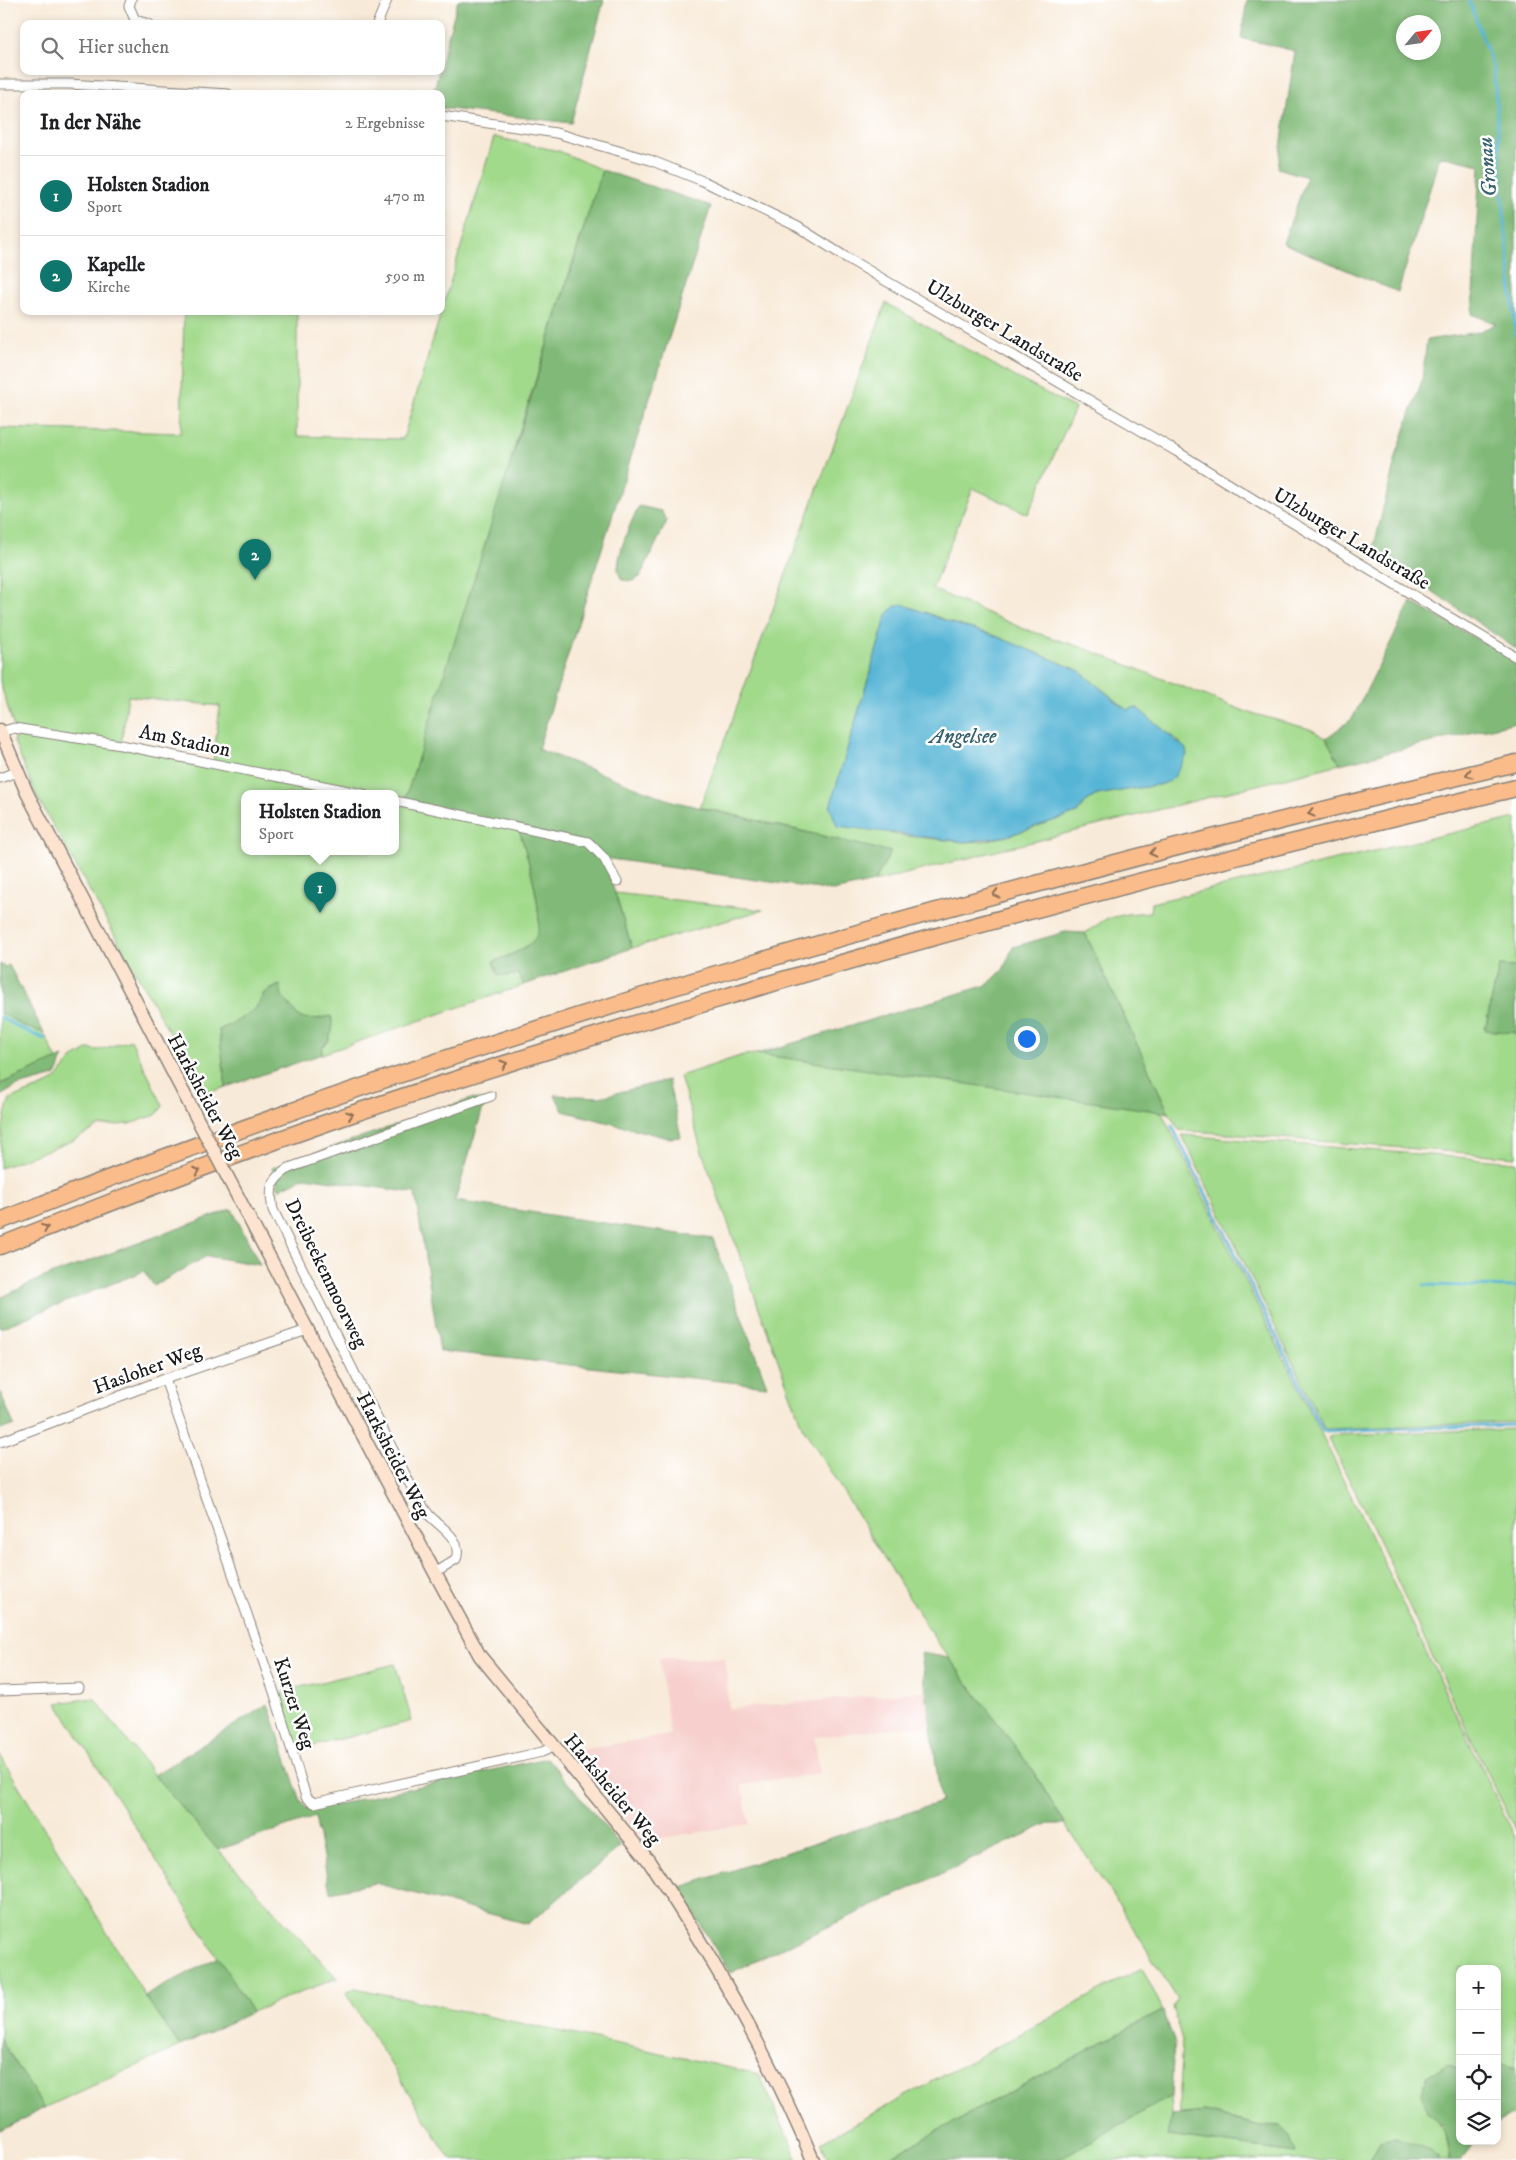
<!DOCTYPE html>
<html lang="de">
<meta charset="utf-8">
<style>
body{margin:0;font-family:"IM FELL DW Pica",serif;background:#f6f6f6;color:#202124}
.controls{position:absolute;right:15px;bottom:15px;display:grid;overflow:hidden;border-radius:10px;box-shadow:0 2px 8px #0003}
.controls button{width:45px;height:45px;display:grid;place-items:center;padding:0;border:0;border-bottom:1px solid #e0e0e0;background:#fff;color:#202124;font:25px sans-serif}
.compass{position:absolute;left:1396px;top:15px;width:45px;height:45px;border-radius:50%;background:#fff;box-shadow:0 2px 8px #0003;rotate:61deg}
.you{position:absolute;left:1026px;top:1038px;width:18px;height:18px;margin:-12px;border:4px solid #fff;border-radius:50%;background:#1a73e8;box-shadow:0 0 0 8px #1a73e833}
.badge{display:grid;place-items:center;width:32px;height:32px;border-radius:50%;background:#0f766e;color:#fff;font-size:16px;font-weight:700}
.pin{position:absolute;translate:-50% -41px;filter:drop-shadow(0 1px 2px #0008)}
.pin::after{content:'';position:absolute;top:26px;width:18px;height:15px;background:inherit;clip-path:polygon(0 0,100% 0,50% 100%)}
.popup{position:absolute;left:241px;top:790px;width:158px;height:65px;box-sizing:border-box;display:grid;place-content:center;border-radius:10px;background:#fff;filter:drop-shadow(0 1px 4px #0005);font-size:16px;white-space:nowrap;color:#757577}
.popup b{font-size:19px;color:#202124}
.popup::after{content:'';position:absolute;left:50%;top:100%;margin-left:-10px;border:10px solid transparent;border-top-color:#fff}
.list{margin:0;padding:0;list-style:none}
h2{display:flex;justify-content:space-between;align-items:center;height:65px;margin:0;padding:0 20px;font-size:21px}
h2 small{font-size:16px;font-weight:400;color:#757577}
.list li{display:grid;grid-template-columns:32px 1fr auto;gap:15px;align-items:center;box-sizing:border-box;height:80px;padding:0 20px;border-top:1px solid #e0e0e0}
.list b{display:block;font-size:19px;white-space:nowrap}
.list p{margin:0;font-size:16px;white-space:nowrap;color:#757577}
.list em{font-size:16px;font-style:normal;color:#757577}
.icon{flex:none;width:28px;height:28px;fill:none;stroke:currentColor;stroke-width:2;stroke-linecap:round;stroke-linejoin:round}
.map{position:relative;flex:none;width:1516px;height:2160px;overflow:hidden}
.search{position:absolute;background:#fff;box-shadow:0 2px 8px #0003;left:20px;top:20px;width:425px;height:55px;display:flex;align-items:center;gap:12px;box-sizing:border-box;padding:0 18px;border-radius:10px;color:#757577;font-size:19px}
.panel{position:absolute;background:#fff;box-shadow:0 2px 8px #0003;left:20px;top:90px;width:425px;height:225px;border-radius:10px}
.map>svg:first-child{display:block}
</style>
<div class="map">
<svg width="1516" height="2160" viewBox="0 0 1516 2160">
<rect width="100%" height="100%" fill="#fff"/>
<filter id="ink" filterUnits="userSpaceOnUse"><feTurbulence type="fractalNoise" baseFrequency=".02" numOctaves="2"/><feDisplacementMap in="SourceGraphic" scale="10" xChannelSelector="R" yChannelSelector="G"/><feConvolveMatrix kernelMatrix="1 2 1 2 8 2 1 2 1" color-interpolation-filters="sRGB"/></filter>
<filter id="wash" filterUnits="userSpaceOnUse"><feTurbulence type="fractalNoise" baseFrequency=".0096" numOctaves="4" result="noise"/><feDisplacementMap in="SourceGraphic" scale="20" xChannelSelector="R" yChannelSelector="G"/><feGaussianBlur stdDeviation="1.12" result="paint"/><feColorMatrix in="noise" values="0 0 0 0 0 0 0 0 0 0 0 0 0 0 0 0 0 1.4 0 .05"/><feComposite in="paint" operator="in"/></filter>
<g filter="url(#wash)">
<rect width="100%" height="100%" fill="#f8ead8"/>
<path fill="#f7d0cd" d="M659,1658H725L729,1709L926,1691L931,1725L814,1737L820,1773L742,1785L749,1824L643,1841L575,1750L670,1735Z"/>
<g fill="#a2da8c" stroke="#5f7b54" fill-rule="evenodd">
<path d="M494,137L559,151L602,170L516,442L501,497L518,827C525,846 548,925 535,940C526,949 505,957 494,962L508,976L518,974L524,985L322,1054V1048L329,1041L331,1016L316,1019L300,1018L282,996L279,985L264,993L256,1008L237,1021L219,1030L226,1087L204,1094L37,797L14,742V728L0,682V428L181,433L184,311H297V436L403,439ZM128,696L220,706L213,764L121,745ZM245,794H395V852H245Z"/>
<path d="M886,303L1017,378L1075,408L1028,514L973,488L932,589L1024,629L1084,648L1247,712L1310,729L1326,738L1340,764L874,882L890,852L700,807ZM894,607L925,612L955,624L993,635L1078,670L1128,710L1136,708L1181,743L1163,784L1097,795L1087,801L1077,813L1007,836L984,841L965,842L896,835L830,807L887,615Z"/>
<path d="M1516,818V967L1499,966L1485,1029L1516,1033V1157L1179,1130L1169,1113L1085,933L1106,919L1127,914L1150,912L1151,903Z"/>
<path d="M615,893L763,910L632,948Z"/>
<path d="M0,1012L23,1026L44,1033L57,1060L0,1084Z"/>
<path d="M131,1040L163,1106L156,1115L129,1124L100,1126L72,1141L0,1168C0,1150 3,1114 10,1099L45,1086L57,1078L72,1059L89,1049L99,1050Z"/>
<path d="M757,1054L1161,1111L1322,1435L1516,1839V2068L1497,2063V1969H1460V2070L1447,2066L1427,2112C1445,2129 1449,2134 1448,2160H1438L1436,2155L1381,2142L1371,2160H1057L1171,2096L1172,2116L1169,2136L1296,2153L1280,2127L1259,2126L1205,2112L1180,2114L1179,2090L1182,2041L1172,2007L1178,2000L1114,1897L1065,1824L1031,1768L935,1639L802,1426L702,1152L680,1076L743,1055Z"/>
<path d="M1182,1135L1516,1162V1422L1325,1429Z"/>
<path d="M1516,1429V1830L1468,1733L1367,1515L1328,1438L1332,1435Z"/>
<path d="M395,1664L412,1721L298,1750L280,1692Z"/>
<path d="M94,1698L154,1775L218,1850L337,1978L252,2012L57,1703Z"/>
<path d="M0,1755L145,1996L180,2046L44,2108L0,2038Z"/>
<path d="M1142,1968L1163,2010L883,2160H828L821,2142Z"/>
<path d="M355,1988L759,2074L798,2160H451L346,1993Z"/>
</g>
<g fill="#81ba78" stroke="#4e6b4a" fill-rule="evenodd">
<path d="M458,0H604L571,123L441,108V94H433L439,71H441V62Z"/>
<path d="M1247,0H1516V649L1373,550L1397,453L1422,380L1427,340L1478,332L1496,324L1472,314L1480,165L1440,156L1398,292L1283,243L1307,177L1278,168L1295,51L1241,38ZM1404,22H1434V52H1404Z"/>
<path d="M602,170L711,206L538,749L672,801L891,852L874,882L833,891L604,858L632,948L524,985L518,974L508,976L498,975L493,962C506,957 524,950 534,940C549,925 525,847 518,827L404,803Z"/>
<path d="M639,506L661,511L667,521L640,577L632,581L622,580C620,576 618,573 618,569C618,552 631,521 639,506Z"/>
<path d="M1411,602L1516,661V722L1340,764L1326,738L1352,719Z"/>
<path d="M1065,932L1085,933L1169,1113L757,1054L987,985L1003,970L1013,947Z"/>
<path d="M0,964L5,967L9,965L44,1033L23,1026L0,1012Z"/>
<path d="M1499,966L1516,967V1033L1485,1030Z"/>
<path d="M280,985L282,996L300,1018L316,1019L331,1016C335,1029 331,1038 322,1048V1054L226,1087L219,1030L237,1021L256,1008L264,993Z"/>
<path d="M63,1057L59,1070L55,1076L17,1086L0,1096V1084Z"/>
<path d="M668,1080L681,1137L668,1138L563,1111L555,1095L600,1097Z"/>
<path d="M471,1099L485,1101L455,1201L713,1239L767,1386L440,1351L415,1193L305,1177L279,1189L272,1168Z"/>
<path d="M232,1209L260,1265L207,1256L154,1286L144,1271L0,1328V1298L42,1278Z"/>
<path d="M0,1392L14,1425L0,1430Z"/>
<path d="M921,1653L949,1658L1031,1768L1065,1824H1047L730,1973L678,1888L941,1802Z"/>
<path d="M268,1704L300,1800L306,1808L316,1809L547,1758L621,1846L528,1924L375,1883L330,1892L315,1817L218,1850L154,1775Z"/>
<path d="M218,1957L252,2012L180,2046L145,1996Z"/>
<path d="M1163,2010L1174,2041L1171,2096L1057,2160H883Z"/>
<path d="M0,2038L44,2108L0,2131Z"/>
<path d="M1497,2063L1516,2068V2113L1497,2124Z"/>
<path d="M1447,2065L1460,2070V2141H1475L1461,2160H1448L1449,2146L1444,2128L1427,2112L1422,2093L1428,2075Z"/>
<path d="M1205,2112L1259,2126L1280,2127L1290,2136L1296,2153L1168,2136L1172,2116Z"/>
<path d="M1395,2138C1411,2142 1430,2144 1438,2160H1371L1381,2142Z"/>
</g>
<path fill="#56b5d5" stroke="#396878" d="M902,604L955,624L993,635L1078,670L1127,710L1136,707L1186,749L1187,755L1174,777L1170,781L1163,784L1097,795L1087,801L1077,813L1007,836L965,842L837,826L830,807L887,615L894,607Z"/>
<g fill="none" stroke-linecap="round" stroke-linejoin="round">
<g stroke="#56b5d5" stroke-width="3">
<path d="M1469,0L1494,69L1503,203L1516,336"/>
<path d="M0,1017L22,1029L45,1039"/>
<path d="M1172,1126L1323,1431L1516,1425"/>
<path d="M1424,1285L1516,1287"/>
</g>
</g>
</g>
<g filter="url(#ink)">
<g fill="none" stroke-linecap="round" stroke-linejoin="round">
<g stroke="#8a837a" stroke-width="11">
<g id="street">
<path d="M131,0L129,6L135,20L149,24"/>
<path d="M377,24L387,0"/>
<path d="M0,84H69L228,94"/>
<path d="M441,116L556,133L650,160L705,182L798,227L847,258L1176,451L1258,502L1516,657"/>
<path d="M1,732L14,728L121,745L363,794"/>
<path d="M0,778L16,772"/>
<path d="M395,801L588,842L604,858L617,882"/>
<path d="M165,1379L274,1692L306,1797L314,1803L542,1752L553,1747"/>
<path d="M0,1442L165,1379L307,1330"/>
<path d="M435,1573L456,1560C463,1539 442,1529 429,1515C425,1510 421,1504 417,1498L273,1210C269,1188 270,1181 289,1168L491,1096"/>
<path d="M0,1691L79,1688"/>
</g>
</g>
<g stroke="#8a837a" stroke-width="15">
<g id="secondary">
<path d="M0,730L27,793L191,1107"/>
<path d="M238,1197L435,1573L480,1656L648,1860C711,1954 769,2055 813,2160"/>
</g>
</g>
<g stroke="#8a837a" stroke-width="19">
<g id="highway">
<path d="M0,1221C491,1024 1002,886 1516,763"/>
<path d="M0,1246C113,1201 228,1157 343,1117C466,1075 590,1037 715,1000C980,921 1247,852 1516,788"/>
</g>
</g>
<use href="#street" stroke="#fff" stroke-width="9"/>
<use href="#secondary" stroke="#fde4d0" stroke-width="12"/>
<use href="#highway" stroke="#f9bc8a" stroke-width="16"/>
<g stroke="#8a837a" stroke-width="15" stroke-linecap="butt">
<path id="secondary-bridge" d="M191,1107L238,1197"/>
</g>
<use href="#secondary-bridge" stroke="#fde4d0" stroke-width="12"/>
</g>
<defs><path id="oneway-chevron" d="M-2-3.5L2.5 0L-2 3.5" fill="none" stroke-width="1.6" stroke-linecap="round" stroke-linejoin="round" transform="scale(1.25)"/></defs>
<g stroke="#8a6c53">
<use href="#oneway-chevron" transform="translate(1469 774) rotate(167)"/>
<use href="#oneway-chevron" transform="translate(1311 813) rotate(166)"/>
<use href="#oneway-chevron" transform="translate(1153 853) rotate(166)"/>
<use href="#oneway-chevron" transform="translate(996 894) rotate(165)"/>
<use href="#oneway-chevron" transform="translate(504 1064) rotate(-17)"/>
<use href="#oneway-chevron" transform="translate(350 1115) rotate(-18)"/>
<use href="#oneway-chevron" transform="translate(197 1171) rotate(-20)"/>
<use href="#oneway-chevron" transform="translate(45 1228) rotate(-22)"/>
</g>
</g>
<g text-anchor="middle" stroke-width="5" stroke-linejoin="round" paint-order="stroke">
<g font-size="20" fill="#1c1c1c" stroke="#fff">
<text transform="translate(1005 330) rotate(31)" y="7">Ulzburger Landstraße</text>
<text transform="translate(1352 538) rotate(31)" y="7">Ulzburger Landstraße</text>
<text transform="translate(185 740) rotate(12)" y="7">Am Stadion</text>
<text transform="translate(206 1096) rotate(62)" y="7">Harksheider Weg</text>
<text transform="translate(327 1273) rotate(64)" y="7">Dreibeekenmoorweg</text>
<text transform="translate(147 1368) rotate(-20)" y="7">Hasloher Weg</text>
<text transform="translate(394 1455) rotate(63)" y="7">Harksheider Weg</text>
<text transform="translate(295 1703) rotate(72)" y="7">Kurzer Weg</text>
<text transform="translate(613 1789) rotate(50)" y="7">Harksheider Weg</text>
</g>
<g font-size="21" font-style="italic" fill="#36616f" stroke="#fff">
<text transform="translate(1487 167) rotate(-95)" y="7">Gronau</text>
<text x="963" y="743">Angelsee</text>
</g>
</g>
</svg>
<div class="controls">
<button>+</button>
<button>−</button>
<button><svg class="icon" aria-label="locate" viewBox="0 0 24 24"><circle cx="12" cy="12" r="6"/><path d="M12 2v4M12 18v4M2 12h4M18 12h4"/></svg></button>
<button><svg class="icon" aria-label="layers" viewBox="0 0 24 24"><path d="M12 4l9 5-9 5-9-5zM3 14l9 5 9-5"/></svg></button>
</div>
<svg class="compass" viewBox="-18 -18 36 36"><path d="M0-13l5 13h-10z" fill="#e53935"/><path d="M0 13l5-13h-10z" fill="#757577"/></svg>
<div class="you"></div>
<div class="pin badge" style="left:320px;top:913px">1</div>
<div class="popup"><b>Holsten Stadion</b>Sport</div>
<div class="pin badge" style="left:255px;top:580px">2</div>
<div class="search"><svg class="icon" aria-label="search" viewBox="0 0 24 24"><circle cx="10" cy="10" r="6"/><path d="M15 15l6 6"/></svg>Hier suchen</div>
<section class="panel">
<h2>In der Nähe<small>2 Ergebnisse</small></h2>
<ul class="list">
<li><span class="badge">1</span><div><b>Holsten Stadion</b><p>Sport</p></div><em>470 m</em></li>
<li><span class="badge">2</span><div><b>Kapelle</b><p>Kirche</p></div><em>590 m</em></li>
</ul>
</section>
</div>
